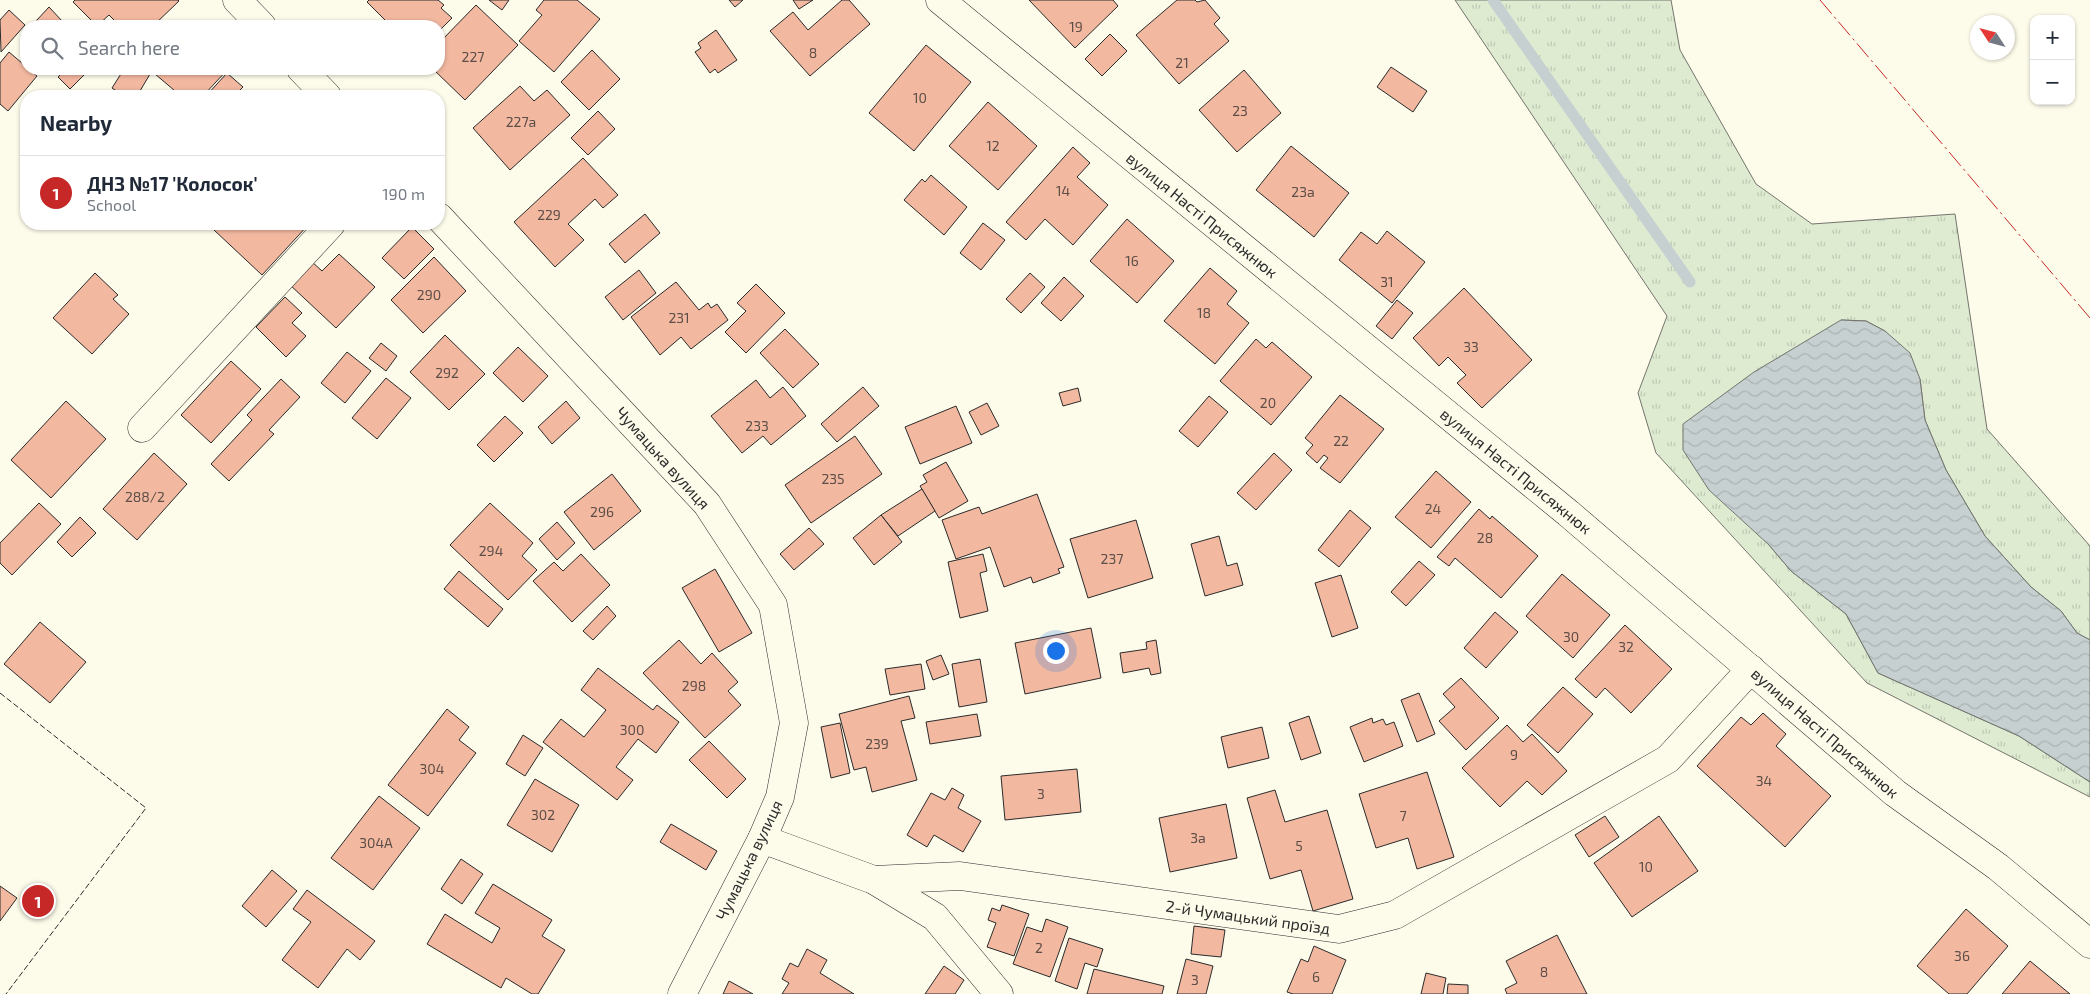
<!DOCTYPE html>
<meta charset="utf-8">
<style>
body{margin:0;font-family:"Exo 2",sans-serif;background:#f2f2f3;color:#1f2937}
.controls{position:absolute;right:15px;top:15px;display:grid;overflow:hidden;border-radius:10px;box-shadow:0 1px 4px #0004}
.controls button{width:45px;height:45px;display:grid;place-items:center;padding:0;border:0;border-bottom:1px solid #e0e1e3;background:#fff;color:#1f2937;font:25px sans-serif}
.compass{position:absolute;left:1970px;top:15px;width:45px;height:45px;border-radius:50%;background:#fff;box-shadow:0 1px 4px #0004;rotate:306deg}
.you{position:absolute;left:1055px;top:650px;width:18px;height:18px;margin:-12px;border:4px solid #fff;border-radius:50%;background:#1a73e8;box-shadow:0 0 0 8px #1a73e833}
.badge{display:grid;place-items:center;width:32px;height:32px;border-radius:50%;background:#c62828;color:#fff;font-size:16px;font-weight:700}
.pin{position:absolute;translate:-50% -50%;border:2px solid #fff;box-shadow:0 1px 5px #0006}
.list{margin:0;padding:0;list-style:none}
h2{display:flex;justify-content:space-between;align-items:center;height:65px;margin:0;padding:0 20px;font-size:21px}
h2 small{font-size:16px;font-weight:400;color:#747a83}
.list li{display:grid;grid-template-columns:32px 1fr auto;gap:15px;align-items:center;box-sizing:border-box;height:75px;padding:0 20px;border-top:1px solid #e0e1e3}
.list b{display:block;font-size:19px;white-space:nowrap}
.list p{margin:0;font-size:16px;white-space:nowrap;color:#747a83}
.list em{font-size:16px;font-style:normal;color:#747a83}
.icon{flex:none;width:28px;height:28px;fill:none;stroke:currentColor;stroke-width:2;stroke-linecap:round;stroke-linejoin:round}
.map{position:relative;flex:none;width:2090px;height:994px;overflow:hidden}
.search{position:absolute;background:#fff;box-shadow:0 1px 4px #0004;left:20px;top:20px;width:425px;height:55px;display:flex;align-items:center;gap:12px;box-sizing:border-box;padding:0 18px;border-radius:20px;color:#747a83;font-size:19px}
.panel{position:absolute;background:#fff;box-shadow:0 1px 4px #0004;left:20px;top:90px;width:425px;height:140px;border-radius:20px}
.map>svg:first-child{display:block}
</style>
<div class="map">
<svg width="2090" height="994" viewBox="0 0 2090 994">
<defs>
<pattern id="grass-tufts" width="24" height="20" patternUnits="userSpaceOnUse" patternTransform="scale(1.25)"><rect width="24" height="20" fill="#deebd1"/><path d="M3 7l-1-3M5 7V3M7 7l1-3M15 17l-1-3M17 17v-4M19 17l1-3" fill="none" stroke="#bfcab4"/></pattern>
<pattern id="water-waves" width="16" height="10" patternUnits="userSpaceOnUse" patternTransform="scale(1.25)"><rect width="16" height="10" fill="#c7d0d0"/><path d="M0 5q4-4 8 0t8 0" fill="none" stroke="#abb3b3"/></pattern>
</defs>
<rect width="100%" height="100%" fill="#fdfbea"/>
<path fill="url(#grass-tufts)" stroke="#74746e" d="M1455,0H1671L1680,50L1756,184L1812,224L1955,214L1987,429L2090,546V640L2077,633L2061,611L2031,587L1985,536L1946,470L1925,420L1920,379L1885,331L1866,321L1841,320L1769,545L1791,571L1846,614L1878,673L2019,736L2090,782V797L1867,683L1656,453L1638,393L1667,316Z"/>
<path fill="url(#water-waves)" stroke="#74746e" d="M1841,320L1866,321L1885,331L1910,353L1920,379L1925,420L1946,470L1985,536L2031,587L2061,611L2077,633L2090,640V782L2019,736L1878,673L1846,614L1791,571L1769,545L1709,490L1683,450V424L1754,372Z"/>
<g fill="none" stroke-linecap="round" stroke-linejoin="round">
<path stroke="#c7d0d0" stroke-width="11" d="M1493,0L1690,282"/>
</g>
<g fill="#f2b8a0" stroke="#2b2b2b">
<path d="M75,0H178L179,1L153,26H120L109,15L97,26L73,2Z"/>
<path d="M369,0H438L444,5L441,8L452,18L439,31V26H434L429,21L424,26H391L367,2Z"/>
<path d="M489,0H509L502,10Z"/>
<path d="M544,0H577L600,19L554,72L519,41L542,15L536,10Z"/>
<path d="M729,0H743L735,7Z"/>
<path d="M793,0H813L799,9Z"/>
<path d="M842,0H849L870,24L810,76L770,31L793,12L808,30Z"/>
<path d="M1029,0H1113L1118,6L1075,48Z"/>
<path d="M1177,0H1195L1197,2L1205,0L1220,18L1214,24L1229,41L1179,84L1136,35Z"/>
<path d="M476,5L518,45L465,100L433,69H439V43Z"/>
<path d="M49,7L63,22L59,26H41L36,21Z"/>
<path d="M9,10L25,25L1,52L0,20Z"/>
<path d="M716,30L737,60L718,73L715,69L710,73L695,52L701,48L698,43Z"/>
<path d="M1110,34L1127,51L1102,76L1085,59Z"/>
<path d="M926,45L971,82L914,151L869,113Z"/>
<path d="M592,50L620,79L589,110L561,82Z"/>
<path d="M9,52L37,76L8,111L0,104V63Z"/>
<path d="M1391,67L1427,91L1413,112L1377,87Z"/>
<path d="M66,69H90L70,89L58,77Z"/>
<path d="M124,69H153L137,96H124L112,88Z"/>
<path d="M160,69H228L203,96H181L155,74Z"/>
<path d="M1244,70L1281,113L1237,152L1199,110Z"/>
<path d="M227,73L243,87L234,96H206Z"/>
<path d="M520,86L534,101L547,90L570,115L510,170L473,128Z"/>
<path d="M988,102L1037,146L998,190L949,146Z"/>
<path d="M598,111L615,129L588,155L571,138Z"/>
<path d="M1291,146L1349,193L1314,237L1256,190Z"/>
<path d="M1073,147L1090,163L1077,177L1108,205L1073,245L1045,219L1026,240L1006,222Z"/>
<path d="M583,158L618,195L603,208L595,199L568,224L584,240L555,267L514,222Z"/>
<path d="M931,175L967,207L944,235L904,200L922,179L925,182Z"/>
<path d="M645,214L660,233L625,263L609,244Z"/>
<path d="M1127,219L1174,261L1137,303L1090,261Z"/>
<path d="M983,223L1005,240L981,270L960,253Z"/>
<path d="M220,224H309L262,275L214,230Z"/>
<path d="M412,227L434,249L404,279L382,258Z"/>
<path d="M1387,231L1425,262L1392,303L1339,260L1361,232L1377,244Z"/>
<path d="M339,254L375,287L336,328L289,284L311,261L322,271Z"/>
<path d="M434,257L466,291L423,333L391,300Z"/>
<path d="M1210,268L1237,291L1227,304L1249,323L1215,364L1164,321Z"/>
<path d="M639,270L656,293L623,320L605,297Z"/>
<path d="M95,273L118,295L113,299L129,314L92,354L53,318Z"/>
<path d="M1030,273L1045,287L1021,313L1006,299Z"/>
<path d="M1064,277L1084,296L1061,321L1041,303Z"/>
<path d="M676,282L699,310L708,303L711,308L717,304L728,320L691,349L681,337L660,355L631,317Z"/>
<path d="M756,284L785,313L746,353L725,332L746,311L737,303Z"/>
<path d="M1464,288L1532,360L1482,408L1457,383L1466,375L1448,357L1439,366L1413,338Z"/>
<path d="M285,297L302,313L292,323L306,336L286,357L256,327Z"/>
<path d="M1397,300L1413,313L1392,339L1376,326Z"/>
<path d="M785,329L819,364L793,388L760,353Z"/>
<path d="M445,335L485,374L449,410L410,372Z"/>
<path d="M1256,339L1266,348L1272,342L1312,377L1271,425L1220,381Z"/>
<path d="M381,343L397,356L386,371L369,358Z"/>
<path d="M518,347L548,376L523,402L493,373Z"/>
<path d="M347,352L371,371L345,403L321,383Z"/>
<path d="M231,361L261,389L211,443L181,415Z"/>
<path d="M386,378L411,398L377,439L352,418Z"/>
<path d="M281,379L300,397L269,430L274,434L229,481L211,464L252,420L247,415Z"/>
<path d="M756,380L770,398L783,387L806,416L771,445L763,436L742,453L711,416Z"/>
<path d="M863,387L879,406L837,442L821,424Z"/>
<path d="M1078,388L1081,401L1063,406L1059,393Z"/>
<path d="M1340,395L1384,429L1340,483L1320,468L1328,458L1324,455L1317,463L1306,453L1313,445L1305,438Z"/>
<path d="M1209,396L1228,412L1198,447L1179,431Z"/>
<path d="M66,401L106,439L51,498L11,460Z"/>
<path d="M566,401L580,418L552,444L538,427Z"/>
<path d="M987,403L999,426L981,435L969,412Z"/>
<path d="M956,406L972,443L920,464L905,427Z"/>
<path d="M505,416L523,433L494,462L477,445Z"/>
<path d="M855,436L882,474L811,523L785,485Z"/>
<path d="M154,453L187,484L137,540L103,509Z"/>
<path d="M1274,453L1292,470L1256,510L1237,493Z"/>
<path d="M946,462L968,501L939,518L920,486L927,482L923,475Z"/>
<path d="M1436,471L1471,502L1431,548L1395,517Z"/>
<path d="M612,474L641,511L594,550L564,512Z"/>
<path d="M922,489L935,511L898,536L881,515Z"/>
<path d="M1037,494L1064,567L1058,569L1060,573L1033,583L1031,577L1004,587L990,547L956,559L942,520L979,507L982,514Z"/>
<path d="M39,503L61,524L12,575L0,563V543Z"/>
<path d="M490,503L533,543L522,556L537,570L508,600L450,545Z"/>
<path d="M1479,509L1490,519L1492,516L1538,556L1501,598L1455,558L1449,566L1437,557Z"/>
<path d="M1350,510L1371,528L1339,567L1318,550Z"/>
<path d="M881,515L902,542L874,565L853,538Z"/>
<path d="M80,517L96,533L72,557L57,542Z"/>
<path d="M1136,520L1153,578L1088,598L1070,539Z"/>
<path d="M557,522L575,543L557,560L539,539Z"/>
<path d="M809,528L824,544L794,570L780,554Z"/>
<path d="M1219,536L1227,566L1237,563L1243,585L1205,596L1191,544Z"/>
<path d="M581,554L610,585L572,622L533,581L554,562L563,571Z"/>
<path d="M983,554L987,571L980,573L988,611L960,618L948,562Z"/>
<path d="M1419,561L1435,575L1406,606L1391,592Z"/>
<path d="M715,569L752,633L719,652L682,588Z"/>
<path d="M459,571L503,609L488,627L444,589Z"/>
<path d="M1562,574L1610,615L1573,658L1526,616Z"/>
<path d="M1341,575L1358,628L1332,637L1315,583Z"/>
<path d="M607,606L616,616L593,640L583,631Z"/>
<path d="M1495,612L1518,632L1486,668L1464,648Z"/>
<path d="M40,622L86,662L50,703L4,664Z"/>
<path d="M1625,625L1672,669L1631,713L1605,688L1596,698L1575,679Z"/>
<path d="M1091,628L1101,678L1025,694L1015,643Z"/>
<path d="M679,640L701,664L712,653L738,682L728,691L741,705L705,738L643,673Z"/>
<path d="M1156,640L1161,673L1151,675L1149,668L1123,673L1120,653L1147,649L1146,642Z"/>
<path d="M941,655L949,674L933,680L926,661Z"/>
<path d="M980,659L987,702L959,707L952,664Z"/>
<path d="M921,664L925,689L890,695L885,669Z"/>
<path d="M598,668L653,710L657,705L679,722L656,753L638,739L616,767L633,780L617,800L543,742L561,719L584,737L606,710L581,690Z"/>
<path d="M1461,678L1499,718L1466,750L1439,721L1455,707L1443,694Z"/>
<path d="M1563,687L1593,714L1558,753L1527,725Z"/>
<path d="M1419,693L1435,734L1417,742L1401,700Z"/>
<path d="M909,696L915,718L901,721L917,780L872,792L866,767L854,770L839,714Z"/>
<path d="M447,709L469,727L459,740L476,753L428,816L388,785Z"/>
<path d="M1763,713L1786,734L1776,746L1831,796L1785,847L1697,766L1741,717L1751,725Z"/>
<path d="M977,714L981,736L930,744L926,722Z"/>
<path d="M1309,716L1321,753L1301,760L1289,723Z"/>
<path d="M1372,718L1373,723L1383,719L1386,725L1394,722L1403,746L1364,762L1350,727Z"/>
<path d="M840,723L850,773L831,778L821,727Z"/>
<path d="M1507,725L1523,742L1532,734L1567,771L1542,795L1527,781L1500,807L1462,768Z"/>
<path d="M1262,727L1269,758L1228,768L1221,737Z"/>
<path d="M523,735L543,748L525,776L506,764Z"/>
<path d="M709,741L746,779L727,798L689,760Z"/>
<path d="M1077,769L1081,812L1005,820L1001,776Z"/>
<path d="M1427,772L1454,857L1417,869L1408,838L1376,848L1359,794Z"/>
<path d="M535,779L579,805L552,852L507,825Z"/>
<path d="M952,788L964,795L958,808L981,821L963,852L934,835L927,847L907,835L931,793L945,800Z"/>
<path d="M1275,790L1285,822L1327,810L1353,899L1313,911L1301,870L1270,879L1247,798Z"/>
<path d="M379,796L420,828L373,890L331,858Z"/>
<path d="M1226,804L1237,858L1170,872L1159,818Z"/>
<path d="M1605,816L1619,837L1589,857L1575,835Z"/>
<path d="M1659,816L1698,871L1632,917L1594,863Z"/>
<path d="M671,824L717,851L706,870L660,842Z"/>
<path d="M461,859L483,874L462,904L441,889Z"/>
<path d="M272,870L297,891L266,927L242,906Z"/>
<path d="M493,884L552,920L542,936L565,950L538,994H532L506,978L501,988L427,944L445,914L492,943L500,928L475,913Z"/>
<path d="M0,886L17,898L0,921Z"/>
<path d="M307,890L375,941L360,960L347,949L318,988L282,960L311,922L293,909Z"/>
<path d="M1002,905L1029,914L1014,956L987,947L996,923L988,920L992,908L1000,911Z"/>
<path d="M1966,909L2008,946L1967,994H1949L1917,966Z"/>
<path d="M1046,919L1068,927L1050,977L1013,964L1027,927L1042,932Z"/>
<path d="M1194,926L1225,930L1221,957L1191,954Z"/>
<path d="M1557,935L1587,994H1507L1505,989L1517,983L1506,961Z"/>
<path d="M1069,938L1103,949L1097,967L1085,963L1077,989L1055,981Z"/>
<path d="M1314,946L1346,960L1332,994H1293L1287,992L1301,959L1308,962Z"/>
<path d="M807,949L827,960L820,973L854,994H782L789,983L782,979L790,963L798,967Z"/>
<path d="M1186,959L1213,966L1206,994H1177Z"/>
<path d="M2030,961L2070,994H2002Z"/>
<path d="M944,966L964,980L955,994H925Z"/>
<path d="M1094,969L1164,986L1162,994H1087Z"/>
<path d="M1426,973L1446,978L1443,994H1421Z"/>
<path d="M729,981L753,994H723Z"/>
<path d="M1448,984L1468,985V994H1447Z"/>
</g>
<g fill="none" stroke-linecap="round" stroke-linejoin="round">
<g stroke="#2b2b2b" stroke-width="29">
<g id="minor">
<path d="M237,0L262,26"/>
<path d="M940,0L1568,513L1895,793L1998,867L2090,944"/>
<path d="M301,69L327,96"/>
<path d="M439,217L707,504L773,605L794,723L780,797L762,839L682,994"/>
<path d="M142,428L331,224"/>
<path d="M762,839L874,880L935,917L999,994"/>
<path d="M874,880L960,876L1339,929L1395,915L1668,759L1751,669"/>
</g>
</g>
<use href="#minor" stroke="#fdfbea" stroke-width="28"/>
<path stroke="#2b2b2b" stroke-width="1" stroke-dasharray="6 2.5" stroke-linecap="butt" d="M0,693L146,808L6,994"/>
<path stroke="#c62828" stroke-width="1" stroke-dasharray="18 4 2.5 4" stroke-linecap="butt" d="M1820,0L2090,318"/>
</g>
<g text-anchor="middle" stroke-width="4" stroke-linejoin="round" paint-order="stroke">
<g font-size="14" fill="#5d4e48">
<text x="1076" y="32">19</text>
<text x="813" y="58">8</text>
<text x="473" y="62">227</text>
<text x="1182" y="68">21</text>
<text x="920" y="103">10</text>
<text x="1240" y="116">23</text>
<text x="521" y="127">227а</text>
<text x="993" y="151">12</text>
<text x="1063" y="196">14</text>
<text x="1303" y="197">23а</text>
<text x="549" y="220">229</text>
<text x="1132" y="266">16</text>
<text x="1387" y="287">31</text>
<text x="429" y="300">290</text>
<text x="1204" y="318">18</text>
<text x="679" y="323">231</text>
<text x="1471" y="352">33</text>
<text x="447" y="378">292</text>
<text x="1268" y="408">20</text>
<text x="757" y="431">233</text>
<text x="1341" y="446">22</text>
<text x="833" y="484">235</text>
<text x="145" y="502">288/2</text>
<text x="1433" y="514">24</text>
<text x="602" y="517">296</text>
<text x="1485" y="543">28</text>
<text x="491" y="556">294</text>
<text x="1112" y="564">237</text>
<text x="1571" y="642">30</text>
<text x="1626" y="652">32</text>
<text x="694" y="691">298</text>
<text x="632" y="735">300</text>
<text x="877" y="749">239</text>
<text x="1514" y="760">9</text>
<text x="432" y="774">304</text>
<text x="1764" y="786">34</text>
<text x="1041" y="799">3</text>
<text x="543" y="820">302</text>
<text x="1403" y="821">7</text>
<text x="1198" y="843">3а</text>
<text x="376" y="848">304А</text>
<text x="1299" y="851">5</text>
<text x="1646" y="872">10</text>
<text x="1039" y="953">2</text>
<text x="1962" y="961">36</text>
<text x="1544" y="977">8</text>
<text x="1316" y="982">6</text>
<text x="1195" y="985">3</text>
</g>
<g font-size="16" fill="#2b2b2b" stroke="#fdfbea">
<text transform="translate(1202 215) rotate(39)" y="6">вулиця Насті Присяжнюк</text>
<text transform="translate(663 458) rotate(48)" y="6">Чумацька вулиця</text>
<text transform="translate(1516 471) rotate(39)" y="6">вулиця Насті Присяжнюк</text>
<text transform="translate(1825 733) rotate(41)" y="6">вулиця Насті Присяжнюк</text>
<text transform="translate(749 860) rotate(-64)" y="6">Чумацька вулиця</text>
<text transform="translate(1248 917) rotate(8)" y="6">2-й Чумацький проїзд</text>
</g>
</g>
</svg>
<div class="controls">
<button>+</button>
<button>−</button>
</div>
<svg class="compass" viewBox="-18 -18 36 36"><path d="M0-13l5 13h-10z" fill="#e53935"/><path d="M0 13l5-13h-10z" fill="#747a83"/></svg>
<div class="you"></div>
<div class="pin badge" style="left:38px;top:901px">1</div>
<div class="search"><svg class="icon" aria-label="search" viewBox="0 0 24 24"><circle cx="10" cy="10" r="6"/><path d="M15 15l6 6"/></svg>Search here</div>
<section class="panel">
<h2>Nearby<small></small></h2>
<ul class="list">
<li><span class="badge">1</span><div><b>ДНЗ №17 'Колосок'</b><p>School</p></div><em>190 m</em></li>
</ul>
</section>
</div>
